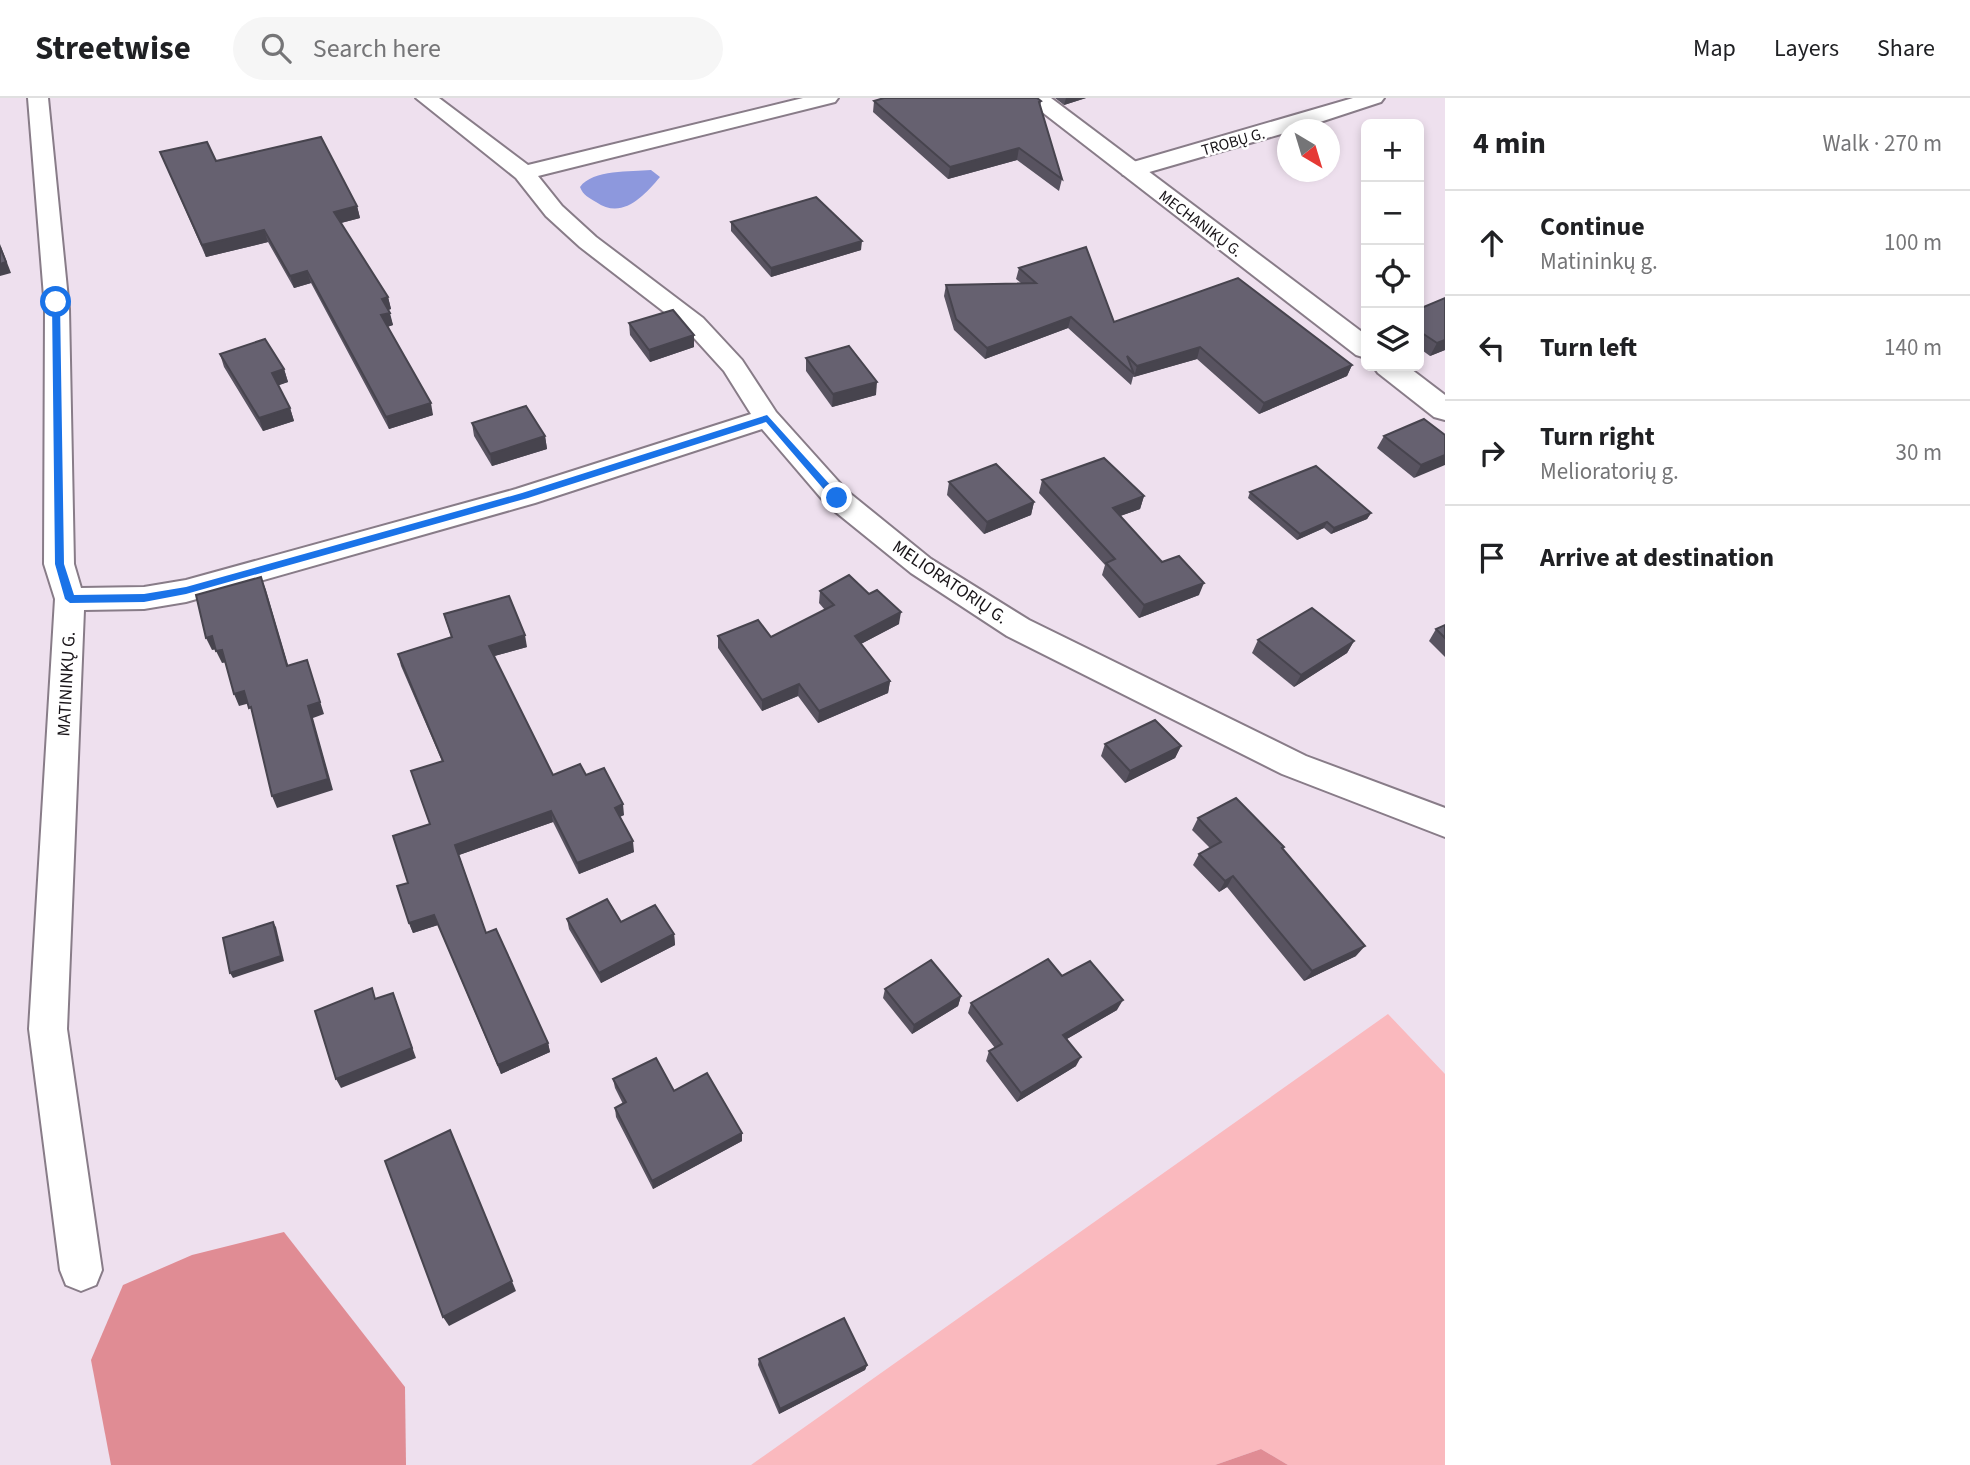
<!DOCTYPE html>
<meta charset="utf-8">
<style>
body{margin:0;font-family:"Source Sans 3",sans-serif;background:#f6f6f6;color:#202124}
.controls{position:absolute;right:21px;top:21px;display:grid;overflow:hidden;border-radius:10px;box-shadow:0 4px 10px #0003}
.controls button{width:63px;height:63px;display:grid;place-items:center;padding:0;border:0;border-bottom:2px solid #e0e0e0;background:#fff;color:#202124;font:35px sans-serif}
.compass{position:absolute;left:1277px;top:21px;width:63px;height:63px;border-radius:50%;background:#fff;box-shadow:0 4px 10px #0003;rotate:142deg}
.stop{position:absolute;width:21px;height:21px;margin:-16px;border:5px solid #1a73e8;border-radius:50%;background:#fff}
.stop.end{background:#1a73e8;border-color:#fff;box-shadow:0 2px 7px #0008}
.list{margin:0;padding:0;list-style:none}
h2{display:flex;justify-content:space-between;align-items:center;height:91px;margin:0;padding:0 28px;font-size:30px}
h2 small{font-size:23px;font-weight:400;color:#757577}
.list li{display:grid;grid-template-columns:46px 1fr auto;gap:21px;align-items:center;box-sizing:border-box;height:105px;padding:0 28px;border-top:2px solid #e0e0e0}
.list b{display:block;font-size:26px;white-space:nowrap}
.list p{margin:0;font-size:23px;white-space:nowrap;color:#757577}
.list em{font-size:23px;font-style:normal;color:#757577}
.icon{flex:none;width:38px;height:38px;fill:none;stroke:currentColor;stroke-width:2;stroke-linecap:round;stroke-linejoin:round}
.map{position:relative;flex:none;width:1445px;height:1367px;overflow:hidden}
header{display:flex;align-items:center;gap:42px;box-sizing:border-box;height:98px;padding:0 35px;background:#fff;border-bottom:2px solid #e0e0e0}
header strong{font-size:33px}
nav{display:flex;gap:38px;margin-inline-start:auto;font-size:24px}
.search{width:490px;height:63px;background:#f6f6f6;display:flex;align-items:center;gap:18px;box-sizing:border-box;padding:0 24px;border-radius:38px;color:#757577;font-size:26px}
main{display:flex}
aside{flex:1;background:#fff}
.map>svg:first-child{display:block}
</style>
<header>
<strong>Streetwise</strong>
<div class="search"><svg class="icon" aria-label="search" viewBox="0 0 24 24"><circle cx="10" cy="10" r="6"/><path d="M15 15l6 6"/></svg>Search here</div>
<nav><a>Map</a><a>Layers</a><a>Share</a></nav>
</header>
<main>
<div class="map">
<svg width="1445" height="1367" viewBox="0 0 1445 1367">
<rect width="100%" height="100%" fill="#eee0ee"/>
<path fill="#fab9be" d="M1388,916L1445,976V1367H1288L1261,1351L1215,1367H751Z"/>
<g fill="#e08c94">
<path d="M284,1134L405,1289L406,1367H111L91,1262L123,1187L192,1157Z"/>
<path d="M1261,1351L1288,1367H1215Z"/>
</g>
<path fill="#8d98dd" d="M651,72L660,79C643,99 622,122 596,104C589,100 583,97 580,89C593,71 631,74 651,72Z"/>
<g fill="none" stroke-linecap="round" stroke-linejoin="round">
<g stroke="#887c88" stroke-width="4">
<g id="street">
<path d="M28,0H48L69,211L74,466L81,490L144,489L186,482L516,391L751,316L724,273L685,230L580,149L546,118L516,80L416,0H439L528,67L803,0H838L835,4L538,78L562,108L596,139L703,220L742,262L776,314L847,393L931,461L1029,522L1306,658L1445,710V739L1282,676L1007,538L911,475L827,407L762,331L535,405L186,504L144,511L84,512L67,931L102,1172L96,1187L81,1193L66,1187L60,1172L29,931L55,501L44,466L45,211Z"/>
<path d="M1353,0H1384L1381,4L1314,26L1288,32V34L1139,77H1123L1120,72L1123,67Z"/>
</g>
</g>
<g stroke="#887c88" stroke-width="4">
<g id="secondary">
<path d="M1024,0H1051L1366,237V260L1356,257Z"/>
<path d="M1373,268H1407L1445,297V322L1434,319L1378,275Z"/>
</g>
</g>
<use href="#street" fill="#fff" fill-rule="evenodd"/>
<use href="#secondary" fill="#fff" fill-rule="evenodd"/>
</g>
<g fill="#585360">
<path d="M1055,0H1086L1064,7Z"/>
<path d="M874,3H1041L1040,8L1062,81L1059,93L1017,62L948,81L873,14Z"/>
<path d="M160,54L216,63L357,108L360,120L341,125L388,199L391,211L388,212L393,227L387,229L433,317L389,331L311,185L294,190L268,144L206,159Z"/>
<path d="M731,124L861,152L771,179L731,133Z"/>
<path d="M1019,170L1114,224L1352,267L1347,278L1259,316L1197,261L1133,279L1131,287L1068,230L985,261L954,232L944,198L946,187L1021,185L1016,181Z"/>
<path d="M1419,211L1445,252L1430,258L1419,250Z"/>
<path d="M629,225L694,249L650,264L630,237Z"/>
<path d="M220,256L284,271L288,284L278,287L290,310L294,323L263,333L224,269Z"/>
<path d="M806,260L876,297L832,309L806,273Z"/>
<path d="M472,325L545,338L547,351L492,368L474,338Z"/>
<path d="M1445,337L1414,380L1377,350L1384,338Z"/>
<path d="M1042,382L1144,398L1140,411L1120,418L1162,464L1199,497L1139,520L1102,477L1105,467L1039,395Z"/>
<path d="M949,384L1034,404L1031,417L984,436L947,397Z"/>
<path d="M1250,394L1371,415L1367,421L1331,436L1324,430L1297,442L1248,400Z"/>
<path d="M820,493L899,526L861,546L890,583L888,595L818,625L798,598L762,613L718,550V538L771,539L825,512L819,505Z"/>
<path d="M444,516L527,549L494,558L553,677H586L624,717L620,719L634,754L579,776L553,724L459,757L486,835L548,945L550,954L501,976L438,827L413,835L409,825L408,785L429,726L442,663L401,568L398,556L451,539Z"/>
<path d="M1445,527V559L1429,543L1436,531Z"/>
<path d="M1258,542L1354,543L1347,555L1294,589L1252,555Z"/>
<path d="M1105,646L1181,648L1175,660L1125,685L1101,658Z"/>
<path d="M1198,720L1283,752L1356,858L1304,883L1227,789L1219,794L1193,767L1199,756L1210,750L1192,732Z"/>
<path d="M567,821L621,824L674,836L675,847L601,885L569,831Z"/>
<path d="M1062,878L1117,912L1067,941L1076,968L1017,1004L986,963L989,953L995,950L968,915L971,905Z"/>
<path d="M885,891L961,898L958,908L912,936L883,900Z"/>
<path d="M613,981L674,993L742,1043L653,1091L616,1019L615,1010L623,1006L615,990Z"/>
<path d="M759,1261L867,1267L865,1272L779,1316L758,1267Z"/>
</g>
<g fill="#47444e">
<path d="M1066,0H1086L1064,7Z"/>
<path d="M1019,50L1017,62L948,81L950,69Z"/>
<path d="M357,108L360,120L337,126L334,114Z"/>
<path d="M264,132L268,144L206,159L202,147Z"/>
<path d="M862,143L861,152L771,179V170Z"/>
<path d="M0,146L11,175L0,178Z"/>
<path d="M307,173L311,185L294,190L290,178Z"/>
<path d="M388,199L391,211L385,213L382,201Z"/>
<path d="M390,215L393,227L384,230L381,217Z"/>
<path d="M1071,219L1068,230L985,261L987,250Z"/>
<path d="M694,237V249L650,264L649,252Z"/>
<path d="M1445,242V252L1430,258L1437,245Z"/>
<path d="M1200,249L1197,261L1134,279L1137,268Z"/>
<path d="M1352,267L1347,278L1259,316L1264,305Z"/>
<path d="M284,271L288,284L277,288L272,275Z"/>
<path d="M877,284L876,297L832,309L833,296Z"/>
<path d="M431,305L433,317L389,331L386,319Z"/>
<path d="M290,310L294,323L263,333L259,320Z"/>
<path d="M545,338L547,351L492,368L490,356Z"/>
<path d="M1445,357V367L1414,380L1421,367Z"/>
<path d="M1144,398L1140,411L1109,422L1113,410Z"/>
<path d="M1034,404L1031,417L984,436L987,424Z"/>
<path d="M1371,415L1367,421L1331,436L1334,430Z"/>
<path d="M1327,424L1324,430L1297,442L1300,436Z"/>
<path d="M261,479L266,492L292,580L287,568Z"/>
<path d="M1204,485L1199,497L1139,520L1144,507Z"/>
<path d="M901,514L899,526L853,550L855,538Z"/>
<path d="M525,537L527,549L491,559L489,548Z"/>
<path d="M212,538L218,551L212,552L206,540Z"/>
<path d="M1354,543L1347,555L1294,589L1301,577Z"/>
<path d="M222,552L228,564L222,565L216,553Z"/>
<path d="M307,562L324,616L313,620L333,692L277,710L272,698L308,608Z"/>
<path d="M890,583L888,595L818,625L819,613Z"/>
<path d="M799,586L798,598L762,613V602Z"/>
<path d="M244,593L250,605L239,608L234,596Z"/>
<path d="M1181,648L1175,660L1125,685L1130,673Z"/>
<path d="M623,706L624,717L616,720L615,710Z"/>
<path d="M551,713L553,724L459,757L455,747Z"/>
<path d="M633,743L634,754L579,776L577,765Z"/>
<path d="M1233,778L1227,789L1219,794L1225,783Z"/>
<path d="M434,817L438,827L413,835L409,825Z"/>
<path d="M273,824L276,829L284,863L233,880L230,875Z"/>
<path d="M674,836L675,847L601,885L599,875Z"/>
<path d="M1365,848L1356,858L1304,883L1312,873Z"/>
<path d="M393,895L416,960L341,990L336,981Z"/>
<path d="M961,898L958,908L912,936L914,927Z"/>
<path d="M1123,902L1117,912L1058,946L1063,937Z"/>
<path d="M548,945L550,954L501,976L498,967Z"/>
<path d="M1081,959L1076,968L1017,1004L1021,995Z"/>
<path d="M450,1032L516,1193L449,1228L443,1219Z"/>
<path d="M742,1035V1043L653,1091L652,1083Z"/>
<path d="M867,1267L865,1272L779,1316L780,1311Z"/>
</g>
<g fill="#666170" stroke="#47444e" stroke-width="2">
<path d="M884,0H1037L1041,3L1039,4L1062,81L1019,50L950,69L874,3Z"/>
<path d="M321,39L357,108L334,114L388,199L382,201L390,215L381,217L431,305L386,319L307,173L290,178L264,132L202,147L160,54L207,44L216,63Z"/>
<path d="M816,99L862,143L771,170L731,124Z"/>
<path d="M0,149L6,164L0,166Z"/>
<path d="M1086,149L1114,224L1238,180L1352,267L1264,305L1200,249L1137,268L1127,258L1134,276L1071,219L987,250L956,221L946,187L1036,185L1019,170Z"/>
<path d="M1445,200V242L1437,245L1419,233V211Z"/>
<path d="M673,212L694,237L649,252L629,225Z"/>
<path d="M265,241L284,271L272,275L290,310L259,320L220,256Z"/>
<path d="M849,248L877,284L833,296L806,260Z"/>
<path d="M526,308L545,338L490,356L472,325Z"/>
<path d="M1424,321L1445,337V357L1421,367L1384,338Z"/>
<path d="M1104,360L1144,398L1113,410L1162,464L1179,458L1204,485L1144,507L1106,465L1115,461L1042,382Z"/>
<path d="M996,366L1034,404L987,424L949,384Z"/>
<path d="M1316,368L1371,415L1334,430L1327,424L1300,436L1250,394Z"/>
<path d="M849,477L869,496L877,492L901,514L855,538L890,583L819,613L799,586L762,602L718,538L758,522L771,539L834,507L820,493Z"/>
<path d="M261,479L287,568L307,562L320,604L308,608L328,681L272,698L251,609L249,610L244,593L234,596L222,552L216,553L212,538L206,540L196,497Z"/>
<path d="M509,498L525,537L489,548L553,677L580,666L586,677L604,670L623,706L615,710L633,743L577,765L551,713L455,747L486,835L496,831L548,945L498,967L434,817L409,825L397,788L408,785L393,738L430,726L411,673L443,663L398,556L452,539L444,516Z"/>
<path d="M1312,510L1354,543L1301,577L1258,542Z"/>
<path d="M1445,527V540L1436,531Z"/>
<path d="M1155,622L1181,648L1130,673L1105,646Z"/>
<path d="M1236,700L1284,749L1282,750L1365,848L1312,873L1233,778L1225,783L1199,756L1221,744L1198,720Z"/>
<path d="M607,801L621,824L655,807L674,836L599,875L567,821Z"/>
<path d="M273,824L281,858L230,875L223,840Z"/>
<path d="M1048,861L1062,878L1090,863L1123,902L1063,937L1081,959L1021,995L989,953L1002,946L971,905Z"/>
<path d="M931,862L961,898L914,927L885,891Z"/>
<path d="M372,890L375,901L393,895L412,950L336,981L315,913Z"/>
<path d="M656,960L674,993L707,975L742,1035L652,1083L615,1010L626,1004L613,981Z"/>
<path d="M450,1032L512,1183L443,1219L385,1063Z"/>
<path d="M844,1220L867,1267L780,1311L759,1261Z"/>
</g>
<path fill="#1a73e8" d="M56,202L60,204L64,466L74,497L144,496L186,489L522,395L767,317L842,400L833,402L766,324L528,400L186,496L144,504L70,505L65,501L55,466L52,204Z"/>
<g text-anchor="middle" stroke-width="5" stroke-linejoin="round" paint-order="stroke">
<g font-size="16" fill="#181418" stroke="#fff">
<text transform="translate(1233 43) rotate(-16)" y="6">TROBŲ G.</text>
<text transform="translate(1201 125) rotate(37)" y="6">MECHANIKŲ G.</text>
</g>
<g font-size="18" fill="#181418" stroke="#fff">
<text transform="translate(950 484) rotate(34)" y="6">MELIORATORIŲ G.</text>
<text transform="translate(66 586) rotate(-87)" y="6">MATININKŲ G.</text>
</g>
</g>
</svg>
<div class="controls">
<button>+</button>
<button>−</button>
<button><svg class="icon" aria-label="locate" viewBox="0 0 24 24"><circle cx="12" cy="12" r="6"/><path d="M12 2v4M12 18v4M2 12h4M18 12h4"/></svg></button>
<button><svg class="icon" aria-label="layers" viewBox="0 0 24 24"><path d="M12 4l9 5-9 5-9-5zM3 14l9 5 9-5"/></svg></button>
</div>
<svg class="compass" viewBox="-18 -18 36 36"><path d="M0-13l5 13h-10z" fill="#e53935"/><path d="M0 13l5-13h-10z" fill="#757577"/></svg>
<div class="stop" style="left:56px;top:204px"></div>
<div class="stop end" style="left:837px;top:400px"></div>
</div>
<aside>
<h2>4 min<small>Walk · 270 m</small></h2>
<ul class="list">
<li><svg class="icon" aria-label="ahead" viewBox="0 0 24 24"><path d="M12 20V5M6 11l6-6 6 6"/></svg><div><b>Continue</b><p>Matininkų g.</p></div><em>100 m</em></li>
<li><svg class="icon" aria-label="left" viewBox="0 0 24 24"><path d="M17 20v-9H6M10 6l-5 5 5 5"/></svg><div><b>Turn left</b></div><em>140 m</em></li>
<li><svg class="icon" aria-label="right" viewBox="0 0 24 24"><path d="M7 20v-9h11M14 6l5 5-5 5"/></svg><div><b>Turn right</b><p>Melioratorių g.</p></div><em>30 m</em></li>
<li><svg class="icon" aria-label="arrive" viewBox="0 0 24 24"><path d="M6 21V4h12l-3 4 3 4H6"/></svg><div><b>Arrive at destination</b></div></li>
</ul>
</aside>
</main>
